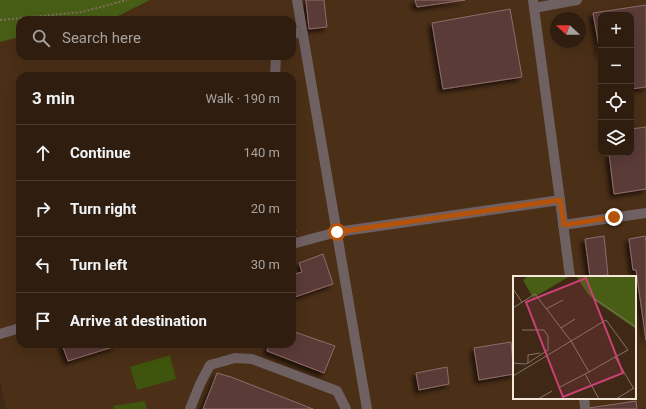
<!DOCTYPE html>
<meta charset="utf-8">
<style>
body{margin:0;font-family:Roboto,sans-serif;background:#3b2b1e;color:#f1f3f6}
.controls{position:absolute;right:12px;top:12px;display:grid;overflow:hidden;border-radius:8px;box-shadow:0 4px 16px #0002}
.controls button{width:36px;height:36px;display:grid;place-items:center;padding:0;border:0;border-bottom:1px solid #4a3c30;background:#2f1e10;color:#f1f3f6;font:20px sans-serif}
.compass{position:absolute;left:550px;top:12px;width:36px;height:36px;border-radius:50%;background:#2f1e10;box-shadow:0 4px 16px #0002;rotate:291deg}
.stop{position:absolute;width:12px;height:12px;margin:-9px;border:3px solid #b45309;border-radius:50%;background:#fff}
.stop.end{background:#b45309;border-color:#fff;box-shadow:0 1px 4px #0008}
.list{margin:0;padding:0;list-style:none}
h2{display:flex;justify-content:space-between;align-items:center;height:52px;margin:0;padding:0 16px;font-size:17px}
h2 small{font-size:13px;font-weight:400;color:#a7a29f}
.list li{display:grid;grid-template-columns:26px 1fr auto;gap:12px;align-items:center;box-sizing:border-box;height:56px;padding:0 16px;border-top:1px solid #4a3c30}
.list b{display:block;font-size:15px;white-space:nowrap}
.list em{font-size:13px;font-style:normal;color:#a7a29f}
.icon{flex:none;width:22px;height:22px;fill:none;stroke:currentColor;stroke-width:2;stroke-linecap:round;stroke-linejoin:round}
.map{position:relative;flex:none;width:646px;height:409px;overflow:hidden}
.search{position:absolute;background:#2f1e10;box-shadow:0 4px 16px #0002;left:16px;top:16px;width:280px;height:44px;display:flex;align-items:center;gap:10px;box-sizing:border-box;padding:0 14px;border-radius:12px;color:#a7a29f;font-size:15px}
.panel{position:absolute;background:#2f1e10;box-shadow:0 4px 16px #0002;left:16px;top:72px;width:280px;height:276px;border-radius:12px}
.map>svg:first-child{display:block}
</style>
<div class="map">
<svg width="646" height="409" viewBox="0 0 646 409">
<defs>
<filter id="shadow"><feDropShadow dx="-3.5" dy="3.5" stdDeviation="2" flood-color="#0009"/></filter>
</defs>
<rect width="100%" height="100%" fill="#3f2816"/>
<path fill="#4b2f17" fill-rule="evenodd" d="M150,0H646V409H6L0,381V42L20,37V56H292V20H110ZM601,15H631V153H601ZM556,18H580V42H556ZM20,76H292V344H20ZM514,277H635V398H514Z"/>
<g fill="#3f540d">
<path d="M170,355L176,379L137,390L130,367Z"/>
<path d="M145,401L147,409H114L113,406Z"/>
</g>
<path fill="#485e15" d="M0,0H150L110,20H20V37L0,42Z"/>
<g fill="#5a3a38" stroke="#8f6c69" filter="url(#shadow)">
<path d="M306,0H324L327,27L309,29Z"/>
<path d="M415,0H465L417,7Z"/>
<path d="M646,5V87L631,89V15H601V57L593,13Z"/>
<path d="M510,9L522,77L443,89L432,23Z"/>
<path d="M646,127V189L614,194L609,153H631V129Z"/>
<path d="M292,210L296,232L292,233Z"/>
<path d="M604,236L608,275L590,277L585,239Z"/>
<path d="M645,236L646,242V340L636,270H633L629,239Z"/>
<path d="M323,254L333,284L292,298V275L302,272L299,263Z"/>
<path d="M292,331L335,346L324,373L267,351L269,344H292Z"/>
<path d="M511,342L514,374L479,380L474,348Z"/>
<path d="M62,344H115L116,346L68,361Z"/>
<path d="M447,367L449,384L419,390L416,373Z"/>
<path d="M217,373L231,377L313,409H203Z"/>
<path d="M636,401L637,409H582Z"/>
</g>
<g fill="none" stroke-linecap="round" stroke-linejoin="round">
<path stroke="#826e5f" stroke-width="2" stroke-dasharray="2 2" stroke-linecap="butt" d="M0,20L82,12L127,0"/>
<g stroke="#6f6062" stroke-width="10">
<path d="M297,0L367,409"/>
<path d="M533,0L534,8L577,0"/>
<path d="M292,34L302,32"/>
<path d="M275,76L276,56"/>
<path d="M560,200L570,277"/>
<path d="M563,225L646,213"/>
<path d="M292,244L337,232L560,200L534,8"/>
<path d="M0,334L20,328"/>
<path d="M584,398L585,407"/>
<path d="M190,409L200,384L210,365L235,358L252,359L337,391L346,409"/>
</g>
</g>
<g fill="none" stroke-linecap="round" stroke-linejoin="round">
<path stroke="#b45309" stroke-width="5" d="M337,232L560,200L564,225L614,217"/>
</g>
<g transform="translate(513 276)">
<rect width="123" height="123" fill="#3f2816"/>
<path d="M15,0H57L20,22L10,4ZM63,0H123V53L85,27L75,18Z" fill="#485e15"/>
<path fill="none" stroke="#887465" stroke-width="1" d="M0,13L9,26M82,23L123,51M0,32L22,18L58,65L76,96L102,81M33,33L50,24M48,52L62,43M9,54H31L35,60V74L15,87M0,87L12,88L15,87V79L27,77M72,98L86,123M0,100L93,44L115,74L102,81L121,113M47,111L76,96M25,123L39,115M103,123L121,112"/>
<path fill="#cc4175" fill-opacity="0.15" stroke="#cc4175" stroke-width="2" d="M73,2L110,97L50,121L13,26Z"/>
<rect width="123" height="123" fill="none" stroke="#f6e7db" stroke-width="2"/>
</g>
</svg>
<div class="controls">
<button>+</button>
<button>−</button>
<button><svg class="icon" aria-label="locate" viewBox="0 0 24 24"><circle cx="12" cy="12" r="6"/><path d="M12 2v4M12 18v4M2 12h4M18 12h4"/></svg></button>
<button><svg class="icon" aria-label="layers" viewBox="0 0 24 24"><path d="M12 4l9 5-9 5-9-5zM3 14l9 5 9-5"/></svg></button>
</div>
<svg class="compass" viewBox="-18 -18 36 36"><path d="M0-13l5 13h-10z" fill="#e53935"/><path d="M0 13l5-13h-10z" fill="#a7a29f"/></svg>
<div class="stop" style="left:337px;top:232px"></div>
<div class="stop end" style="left:614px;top:217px"></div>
<div class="search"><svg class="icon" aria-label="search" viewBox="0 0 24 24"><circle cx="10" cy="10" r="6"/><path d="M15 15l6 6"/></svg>Search here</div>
<section class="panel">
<h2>3 min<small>Walk · 190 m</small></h2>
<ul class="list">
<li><svg class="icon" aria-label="ahead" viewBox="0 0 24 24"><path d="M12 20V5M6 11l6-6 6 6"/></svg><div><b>Continue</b></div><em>140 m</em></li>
<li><svg class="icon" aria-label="right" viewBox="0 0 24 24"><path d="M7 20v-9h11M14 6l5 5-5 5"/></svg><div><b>Turn right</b></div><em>20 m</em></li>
<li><svg class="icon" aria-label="left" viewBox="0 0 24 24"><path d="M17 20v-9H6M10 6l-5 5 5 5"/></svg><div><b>Turn left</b></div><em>30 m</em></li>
<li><svg class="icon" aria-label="arrive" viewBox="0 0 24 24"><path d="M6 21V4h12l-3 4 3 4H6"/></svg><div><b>Arrive at destination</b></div></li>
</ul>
</section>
</div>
